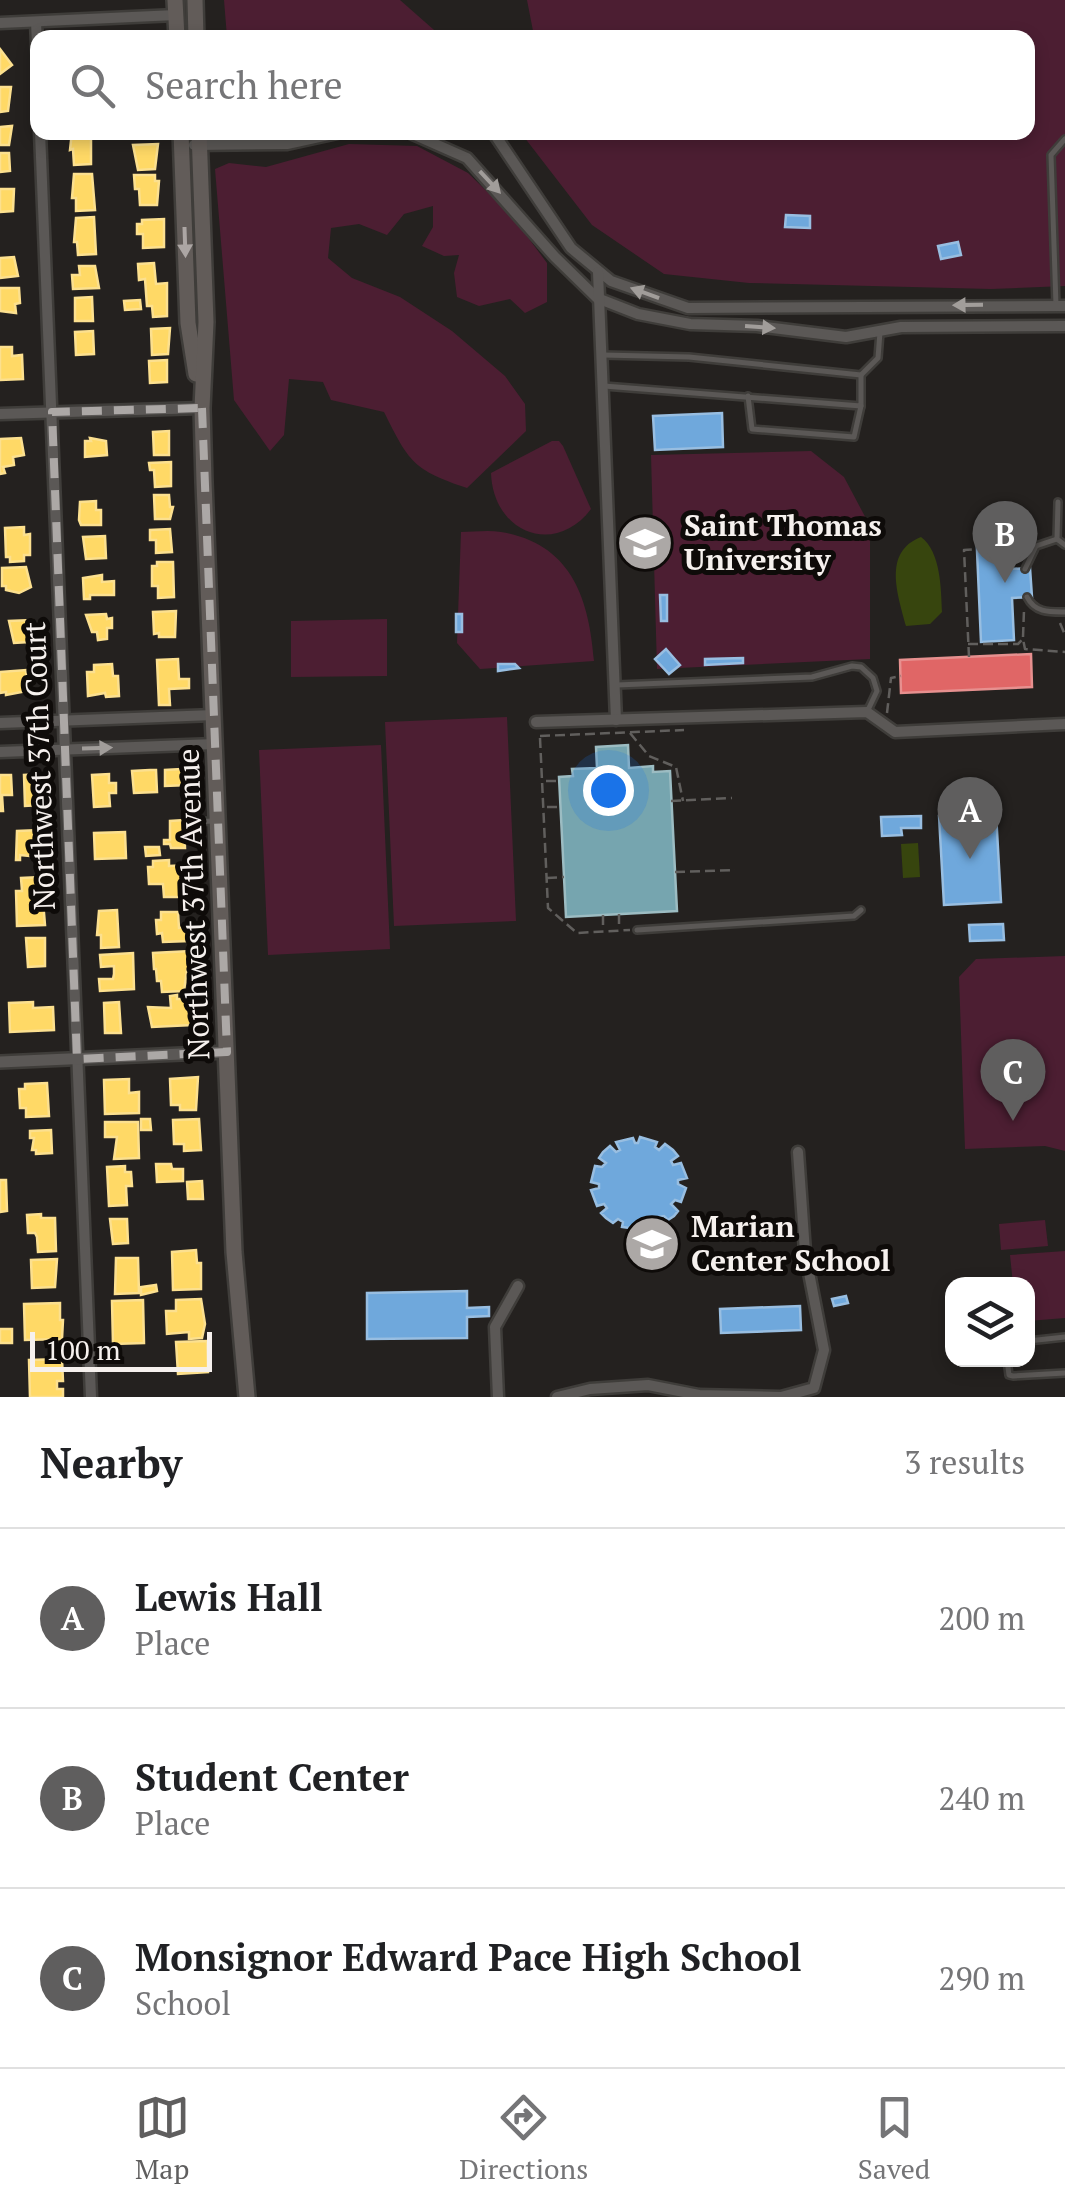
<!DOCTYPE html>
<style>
body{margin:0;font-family:"PT Serif",serif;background:#f6f6f6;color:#202124}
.controls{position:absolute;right:30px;bottom:30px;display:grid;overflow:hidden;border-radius:20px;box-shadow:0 5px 15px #0003}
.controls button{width:90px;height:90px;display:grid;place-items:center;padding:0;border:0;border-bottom:2px solid #e0e0e0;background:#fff;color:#202124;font:50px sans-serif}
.scale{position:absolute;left:30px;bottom:25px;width:182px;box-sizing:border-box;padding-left:10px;border:5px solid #f6f1ee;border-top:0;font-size:28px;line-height:35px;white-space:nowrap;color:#f6f1ee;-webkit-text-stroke:8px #0e0b09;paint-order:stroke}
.you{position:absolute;left:608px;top:790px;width:35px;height:35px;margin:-25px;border:8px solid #fff;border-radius:50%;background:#1a73e8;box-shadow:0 0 0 15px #1a73e833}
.badge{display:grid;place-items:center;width:65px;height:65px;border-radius:50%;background:#5f5e5e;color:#fff;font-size:32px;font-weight:700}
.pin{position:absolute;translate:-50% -82px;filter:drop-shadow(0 2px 5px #0008)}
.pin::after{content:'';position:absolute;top:52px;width:35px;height:30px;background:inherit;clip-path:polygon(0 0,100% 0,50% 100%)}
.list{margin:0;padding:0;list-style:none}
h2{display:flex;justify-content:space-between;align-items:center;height:130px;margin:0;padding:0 40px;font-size:42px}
h2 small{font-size:32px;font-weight:400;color:#757577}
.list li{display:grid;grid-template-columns:65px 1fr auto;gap:30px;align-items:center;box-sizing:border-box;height:180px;padding:0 40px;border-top:2px solid #e0e0e0}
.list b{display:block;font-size:38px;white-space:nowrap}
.list p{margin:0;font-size:32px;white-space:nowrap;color:#757577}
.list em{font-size:32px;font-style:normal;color:#757577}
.icon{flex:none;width:55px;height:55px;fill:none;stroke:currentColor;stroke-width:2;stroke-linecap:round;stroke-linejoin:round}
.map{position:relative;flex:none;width:1065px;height:1397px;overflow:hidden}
.search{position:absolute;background:#fff;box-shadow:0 5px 15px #0003;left:30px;right:30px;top:30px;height:110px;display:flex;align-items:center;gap:25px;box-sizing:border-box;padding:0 35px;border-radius:20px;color:#757577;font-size:38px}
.sheet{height:670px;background:#fff}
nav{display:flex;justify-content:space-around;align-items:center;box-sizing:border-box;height:140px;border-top:2px solid #e0e0e0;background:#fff;font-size:28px;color:#757577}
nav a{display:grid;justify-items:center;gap:5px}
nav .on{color:#5f5e5e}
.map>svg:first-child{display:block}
</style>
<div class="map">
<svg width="1065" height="1397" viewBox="0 0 1065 1397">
<rect width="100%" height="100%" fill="#24211f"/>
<g fill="#4c1e32">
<path d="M224,0H400L442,37H227Z"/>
<path d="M527,0H1065V286L991,289L749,283L664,274L592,225L521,133L1028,132V38L524,37L534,36Z"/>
<path d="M349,144L417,146L468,173L512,216L547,263V302L525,313L510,299L479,306L457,297L454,273L459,255L444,256L422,246L433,227V206L404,214L387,235L359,224L331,228L328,258L352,278L400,297L452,331L505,376L525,404L526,431L467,488C413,470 409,462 384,412L331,400L323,382L289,379L284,435L270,451L234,400L215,169L229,163L266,167Z"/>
<path d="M552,441H559L563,446L591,509C555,557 493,533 491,473Z"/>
<path d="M811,451L844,477L870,526V659L657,669L651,455Z"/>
<path d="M461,532C473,532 488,530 501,532C572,544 589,599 594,661L480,669L457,643Z"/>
<path d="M387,619V676L291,677V621Z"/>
<path d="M507,717L516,921L394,926L385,722Z"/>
<path d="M381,745L390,949L268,955L259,750Z"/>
<path d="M1065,956V1151L1045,1146L965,1149L959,977L976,959Z"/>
<path d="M1045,1220L1048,1246L1001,1250L999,1224Z"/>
<path d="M1065,1251V1318L1028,1321V1284H1013L1010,1255Z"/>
</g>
<g fill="#37450e">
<path d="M921,537C941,552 941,589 942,612L930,624L906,626C898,595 882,552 921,537Z"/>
<path d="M918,843L920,877L903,878L901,844Z"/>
</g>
<g fill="#ffd966" stroke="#fce08f" stroke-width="2.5">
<path d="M0,49L12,65L0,74Z"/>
<path d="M0,87H11L8,111L0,112Z"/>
<path d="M12,126L9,145H0V127Z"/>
<path d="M72,132H91V164L74,165L73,149L70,150Z"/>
<path d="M158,144L155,169L138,170L133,145Z"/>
<path d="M0,153H9L10,171L0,172Z"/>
<path d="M74,174H92L95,210L76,211V198H72Z"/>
<path d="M134,175H155V181H159L157,205H140L139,189H135Z"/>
<path d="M0,189H14L13,211L0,212Z"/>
<path d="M94,217L96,254L78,255L77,242H74L76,218Z"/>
<path d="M164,219V247L143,248V234H137V224H142V220Z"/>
<path d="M14,257L18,276L0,278V258Z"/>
<path d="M154,263L156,284L167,283V316L153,317L152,306H147L145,279L139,280L138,264Z"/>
<path d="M79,266H95L99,288L73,289L72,275H80Z"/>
<path d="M0,288H19L20,303L15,304L16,313L0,311Z"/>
<path d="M92,297L93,321H75V298Z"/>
<path d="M140,300L141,309L125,310L124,301Z"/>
<path d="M170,328L168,354L152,355L151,329Z"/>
<path d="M93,331L94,354L76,355L75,332Z"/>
<path d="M0,347H12V356L22,355L23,379L0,380Z"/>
<path d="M167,360V382L150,383L149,361Z"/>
<path d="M169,431V455H154L153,432Z"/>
<path d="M21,438L24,455L13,457L14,465L3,467L5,473L0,474V439Z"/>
<path d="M90,438L106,441L107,455L85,457V441H91Z"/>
<path d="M171,462V486L155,487L154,470H150L149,463Z"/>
<path d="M154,495H169L170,507H173L170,519H155Z"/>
<path d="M96,501V510H101V525H81L79,520L80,502Z"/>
<path d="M24,527V535L30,534V555H24V561L10,562V557H6L5,528Z"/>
<path d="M170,529L172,552L156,553V540H150V530Z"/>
<path d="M105,536L106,558L86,559L83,537Z"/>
<path d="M157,562H173L174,597L158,598V586H152V566H157Z"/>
<path d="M26,567L31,587L19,593L6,590V586H2V568Z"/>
<path d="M102,575V582L114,581V595H90V599H84L83,578Z"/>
<path d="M176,611L175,637H159V633L154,634L153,612Z"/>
<path d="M106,614L107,619L112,618V628H107V639L98,640L97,632H92L86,615Z"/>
<path d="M32,620L29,642L14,643L9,621Z"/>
<path d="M178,659L179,679H189V688L169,689L170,705H159L157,660Z"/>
<path d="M112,664L113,676H118L119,696L106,697L105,693L88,696L87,672H94V665Z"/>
<path d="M26,670L27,691L6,695V692L0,693V672Z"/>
<path d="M182,769H189V785L165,786V770Z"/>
<path d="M150,770H156L157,792L134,793L132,771Z"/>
<path d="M40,774L41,805L25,806L24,775Z"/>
<path d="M109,774V783H116V793H109L110,806L94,807L92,775Z"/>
<path d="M0,775H11L12,795H2L3,811H0Z"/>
<path d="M184,820L185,848H171L170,844H164V840H170V821Z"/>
<path d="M40,830L41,857L20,855V860H16L17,831Z"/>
<path d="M125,832L126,858L95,859L94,833Z"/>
<path d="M145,847H159L160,855L146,856Z"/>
<path d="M169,860V866L187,865L184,897H164L163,884H149L148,867H153V861Z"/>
<path d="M41,877L45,925L17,926L16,891H22L21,878Z"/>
<path d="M117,910L119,947L101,948V935H97L99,911Z"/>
<path d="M161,912H178L179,928L189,927V941L163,942L162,933L157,934L156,920H161Z"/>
<path d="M26,938H45V966L28,967Z"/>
<path d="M190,951L191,969L187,970L184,991L162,992L161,981H157L156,969H154L153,953Z"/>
<path d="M133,953L134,989L100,991L99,979H113L114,974V966L101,967L100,955Z"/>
<path d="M177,995V999H187V1007H191L192,1025L152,1027L148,1007L171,1008L170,996Z"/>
<path d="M33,1002V1008L53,1007L54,1030L10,1032L9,1003Z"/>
<path d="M119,1002L121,1033H105L104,1003Z"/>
<path d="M198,1077L196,1110H180V1105H171L170,1079Z"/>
<path d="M129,1079V1093L139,1092V1113L105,1114L104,1080Z"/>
<path d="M47,1083L49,1116L26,1117V1108H20L19,1089H25V1084Z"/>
<path d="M141,1119H150L151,1130H141Z"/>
<path d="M199,1119L201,1150L184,1151V1144H174L173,1120Z"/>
<path d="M105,1122H138L139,1158L114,1159L117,1137H105Z"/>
<path d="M51,1130L52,1153L36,1154V1150H32L34,1138H30V1131Z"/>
<path d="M156,1164H171L172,1169H183V1181L157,1182Z"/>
<path d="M125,1166V1172H131L132,1186H126L127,1205L109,1206L107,1167Z"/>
<path d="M0,1180H6L7,1211L0,1212Z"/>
<path d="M202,1181L203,1199H188L187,1182Z"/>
<path d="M41,1214V1218H55L56,1251L38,1252L37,1237L35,1233H28L27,1215Z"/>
<path d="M110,1219H127L128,1243L113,1244Z"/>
<path d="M196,1250L197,1263H201V1289L173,1290L172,1252Z"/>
<path d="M116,1258H138L139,1293L115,1294Z"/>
<path d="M57,1259L55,1287L32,1288L31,1260Z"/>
<path d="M156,1285L157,1291L141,1295V1287Z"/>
<path d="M201,1299L205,1324L202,1338L189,1339V1332L167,1334L166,1311H176V1300Z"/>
<path d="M143,1300L144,1343L113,1344L112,1301Z"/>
<path d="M60,1303V1320H63L62,1339L25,1340L24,1304Z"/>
<rect x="0" y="1329" width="12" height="14"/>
<path d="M207,1341L208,1372L178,1374L176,1342Z"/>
<path d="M62,1359L63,1381H57V1389H63V1397H30L29,1360Z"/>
</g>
<path fill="#e06666" stroke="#e7908f" stroke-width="2.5" d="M1031,654L1032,687L901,693L900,660Z"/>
<g fill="#6fa8dc" stroke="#98bee1" stroke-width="2.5">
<path d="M786,215L810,216V228L785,227Z"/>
<path d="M958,242L961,255L941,259L938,246Z"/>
<path d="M722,413L723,447L655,450L653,416Z"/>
<path d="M1008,526L1010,569L1030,568L1032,597L1012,598L1014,640L981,642L976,528Z"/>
<path d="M660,595H667V621H661Z"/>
<rect x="456" y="614" width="6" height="18"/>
<path d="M666,649L680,665L669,674L655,659Z"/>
<path d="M743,658V663L705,665V659Z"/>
<path d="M498,664H515L519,668L498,671Z"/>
<path d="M996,813L1001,902L944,905L939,816Z"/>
<path d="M921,816V828H901L902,835L882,836L881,817Z"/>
<path d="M1003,924L1004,940L970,941L969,925Z"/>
<path d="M640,1137L657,1142L655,1147L659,1150L665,1144L673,1150L678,1156L671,1161L673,1165L681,1163L687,1178L678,1180V1184L686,1188L681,1202L675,1200L671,1204L678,1211L674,1216L668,1220L664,1216L658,1217L660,1226L653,1228H645L643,1223H638L637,1229L622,1227L623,1222L618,1219L613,1223L606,1218L601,1213L607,1208L604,1204L597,1206L591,1190L599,1188V1184L591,1182L595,1166L602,1167L606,1163L599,1158L603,1152L610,1146L616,1152L620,1150L616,1142L633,1138L635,1143H638Z"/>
<path d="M467,1291V1308L489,1307V1316L467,1317V1338L367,1339V1293Z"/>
<path d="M846,1296L848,1303L834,1306L832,1299Z"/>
<path d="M800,1306L801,1330L721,1333L720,1309Z"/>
</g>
<path fill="#76a5af" stroke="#9cbcc2" stroke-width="2.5" d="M628,745L629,768L653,766V772L670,771L677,911L566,917L559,777L573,776L572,769L597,768L596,747Z"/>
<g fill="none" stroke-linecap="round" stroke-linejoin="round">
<g stroke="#3f3d3a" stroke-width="10">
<g id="service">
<path d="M1056,305L1051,155L1065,139"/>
<path d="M603,355L689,357L861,375L878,358L880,332"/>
<path d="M604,386L861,406V375"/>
<path d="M748,396L752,429L854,437L861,406"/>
<path d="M1058,502L1057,539L1065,545"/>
<path d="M1025,569L1036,546L1057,539"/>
<path d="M1027,597C1035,613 1050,612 1065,612"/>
<path d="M617,685L812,677L852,666L861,667L873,678L877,691L867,712"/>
<path d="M188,822L215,821"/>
<path d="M637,930L854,916L861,910"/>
<path d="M1028,1341L1065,1337"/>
<path d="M1007,1360L1009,1375L1013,1376L1065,1373"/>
</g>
</g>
<g stroke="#3f3d3a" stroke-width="15">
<g id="minor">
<path d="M36,22L38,67"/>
<path d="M0,23L176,15"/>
<path d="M40,132L91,1397"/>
<path d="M408,132L467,158L555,257L597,298L638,314L690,324L757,326L846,337L901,327L1065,326"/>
<path d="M493,132L571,248L611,281L688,308L1065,306"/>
<path d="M194,145L287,144L342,132"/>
<path d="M598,272L616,720"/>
<path d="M0,414L202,408"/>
<path d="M536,722L867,712L895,732L1065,724"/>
<path d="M0,723L214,715"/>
<path d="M0,752L215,744"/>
<path d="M498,1397L495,1327L518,1286"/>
<path d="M557,1397L590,1389L648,1385L699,1395L781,1397L814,1388L824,1350L805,1252L798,1152"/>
</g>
</g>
<g stroke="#3f3d3a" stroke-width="16">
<path id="tertiary" d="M0,1062L227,1052"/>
</g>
<g stroke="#3f3d3a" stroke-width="20">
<g id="primary">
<path d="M175,0L177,38"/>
<path d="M195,0L196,38"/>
<path d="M181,132L188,323L196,374"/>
<path d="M199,132L206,322L202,408L204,482L234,1252L247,1397"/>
</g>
</g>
<g stroke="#615f5d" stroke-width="2.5" stroke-dasharray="10 5" stroke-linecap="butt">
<path d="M1060,623L1065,635"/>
<path d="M1023,637L1024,610"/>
<path d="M968,644H1018L1023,639L1025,649L1065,652"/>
<path d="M969,657L964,550L977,549"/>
<path d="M887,713L891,678L901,676"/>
<path d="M630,733L649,756L676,767L683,801"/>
<path d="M540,736L684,730"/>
<path d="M540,738L548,908L577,933L630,930"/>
<path d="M546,781H559"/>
<path d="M671,801L732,798"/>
<path d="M547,807H560"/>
<path d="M675,872L735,870"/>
<path d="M547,878L564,877"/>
<path d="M619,914V928"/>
<path d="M603,915V930"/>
</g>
<use href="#service" stroke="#5b5856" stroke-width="5"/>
<use href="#minor" stroke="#5b5856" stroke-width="10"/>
<use href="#tertiary" stroke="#5b5856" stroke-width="11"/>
<use href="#primary" stroke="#625c59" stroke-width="15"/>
</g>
<defs><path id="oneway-solid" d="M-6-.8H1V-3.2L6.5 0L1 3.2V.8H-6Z" transform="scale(2.5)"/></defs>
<g fill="#a19d9a">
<use href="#oneway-solid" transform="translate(490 182) rotate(47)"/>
<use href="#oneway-solid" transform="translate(645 293) rotate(-160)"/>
<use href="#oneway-solid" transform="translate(968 305) rotate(179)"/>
<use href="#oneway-solid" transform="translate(760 327) rotate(4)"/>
<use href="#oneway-solid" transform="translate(97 748) rotate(-2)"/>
</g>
<use fill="#aca6a4" href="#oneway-solid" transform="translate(185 242) rotate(88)"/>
<path fill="none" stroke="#aca8a6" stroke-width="8" stroke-dasharray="20 12" stroke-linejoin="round" d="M202,408L227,1052L77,1059L52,412Z"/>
<defs>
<g id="university-disc" transform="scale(2.875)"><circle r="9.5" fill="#aca8a6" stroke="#0e0b09"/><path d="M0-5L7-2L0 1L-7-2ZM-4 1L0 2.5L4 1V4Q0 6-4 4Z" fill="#fff"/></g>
<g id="school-disc" transform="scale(2.875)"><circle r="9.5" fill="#aca8a6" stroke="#0e0b09"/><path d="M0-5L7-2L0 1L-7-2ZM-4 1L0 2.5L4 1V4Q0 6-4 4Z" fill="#fff"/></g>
</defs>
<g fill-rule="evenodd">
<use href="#university-disc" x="645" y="543"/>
<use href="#school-disc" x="652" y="1244"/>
</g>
<g text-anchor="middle" stroke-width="10" stroke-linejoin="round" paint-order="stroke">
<g font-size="30" font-weight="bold" fill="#f6f1ee" stroke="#0e0b09" text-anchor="start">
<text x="684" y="536">Saint Thomas<tspan x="684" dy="34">University</tspan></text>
<text x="691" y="1237">Marian<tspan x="691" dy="34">Center School</tspan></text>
</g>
<g font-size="30" fill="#f6f1ee" stroke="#0e0b09">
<text transform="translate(40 766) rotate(-92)" y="10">Northwest 37th Court</text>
<text transform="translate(194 904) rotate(-92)" y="10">Northwest 37th Avenue</text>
</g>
</g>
</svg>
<div class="controls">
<button><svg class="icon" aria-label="layers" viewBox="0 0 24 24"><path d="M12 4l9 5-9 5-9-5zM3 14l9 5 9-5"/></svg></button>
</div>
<div class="scale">100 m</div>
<div class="you"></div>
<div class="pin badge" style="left:970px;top:859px">A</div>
<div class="pin badge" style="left:1005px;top:583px">B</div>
<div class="pin badge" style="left:1013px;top:1121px">C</div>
<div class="search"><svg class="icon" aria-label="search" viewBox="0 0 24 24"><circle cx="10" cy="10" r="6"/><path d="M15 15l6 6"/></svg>Search here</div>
</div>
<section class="sheet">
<h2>Nearby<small>3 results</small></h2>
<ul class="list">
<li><span class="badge">A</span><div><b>Lewis Hall</b><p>Place</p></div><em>200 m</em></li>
<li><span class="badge">B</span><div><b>Student Center</b><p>Place</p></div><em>240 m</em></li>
<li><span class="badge">C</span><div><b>Monsignor Edward Pace High School</b><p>School</p></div><em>290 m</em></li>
</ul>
</section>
<nav>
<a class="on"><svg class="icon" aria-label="map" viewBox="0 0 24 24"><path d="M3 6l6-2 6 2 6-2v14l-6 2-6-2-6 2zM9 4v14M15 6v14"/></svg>Map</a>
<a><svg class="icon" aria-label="directions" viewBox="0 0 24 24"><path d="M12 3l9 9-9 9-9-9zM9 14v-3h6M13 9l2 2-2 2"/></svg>Directions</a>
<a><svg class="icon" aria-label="saved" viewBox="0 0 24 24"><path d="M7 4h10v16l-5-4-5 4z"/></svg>Saved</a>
</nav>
